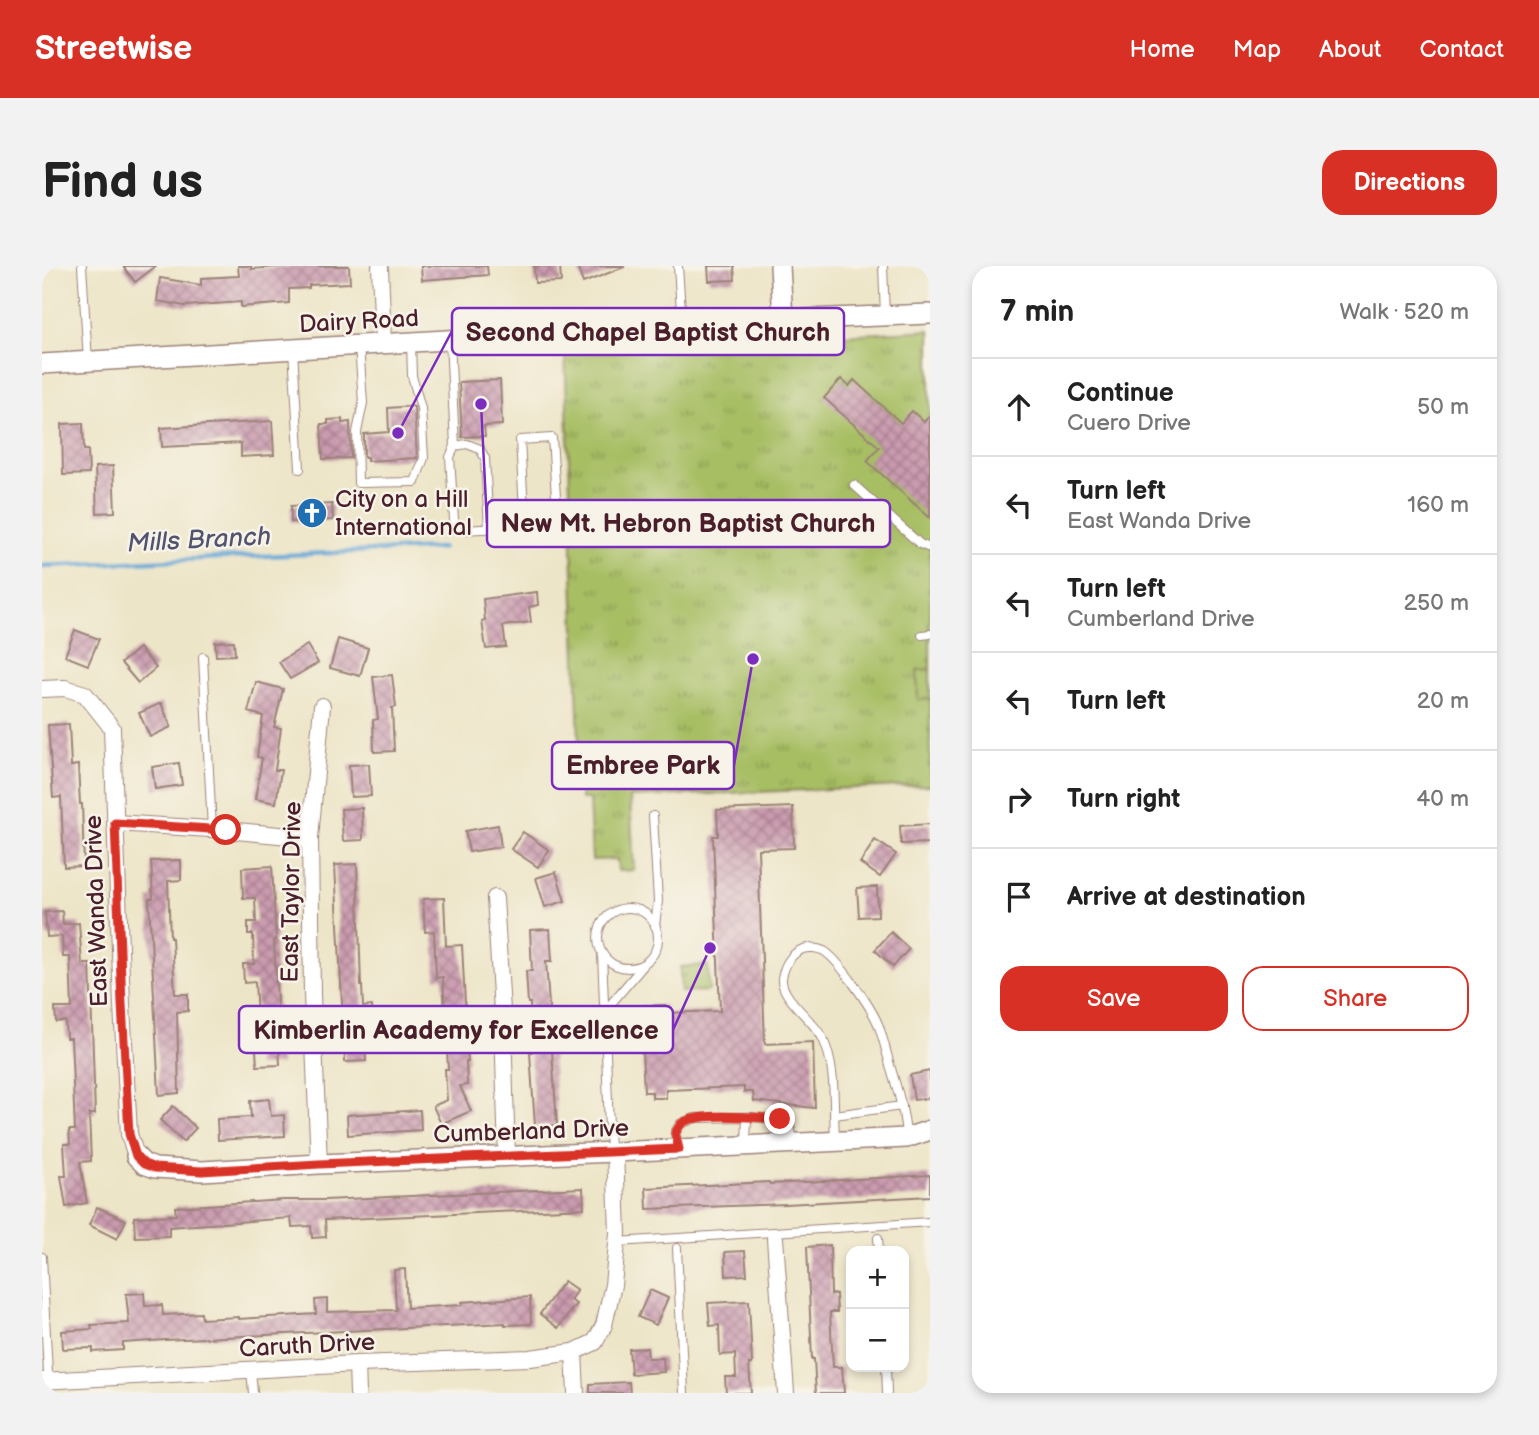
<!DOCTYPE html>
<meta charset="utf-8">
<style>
body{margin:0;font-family:"Balsamiq Sans",sans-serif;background:#f2f2f2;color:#222}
.controls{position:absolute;right:21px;bottom:21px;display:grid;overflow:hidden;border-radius:14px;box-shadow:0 4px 10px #0003}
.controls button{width:63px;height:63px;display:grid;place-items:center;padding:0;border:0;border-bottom:2px solid #e0e0e0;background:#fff;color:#222;font:35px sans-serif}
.stop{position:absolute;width:21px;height:21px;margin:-16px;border:5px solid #d93025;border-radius:50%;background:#fff}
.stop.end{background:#d93025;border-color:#fff;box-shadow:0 2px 7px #0008}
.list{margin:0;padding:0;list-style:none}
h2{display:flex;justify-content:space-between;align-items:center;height:91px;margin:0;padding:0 28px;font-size:30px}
h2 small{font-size:23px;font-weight:400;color:#767676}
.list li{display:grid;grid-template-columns:46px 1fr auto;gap:21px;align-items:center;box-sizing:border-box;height:98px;padding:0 28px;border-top:2px solid #e0e0e0}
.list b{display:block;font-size:26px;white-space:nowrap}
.list p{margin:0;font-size:23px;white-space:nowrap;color:#767676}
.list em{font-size:23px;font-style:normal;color:#767676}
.actions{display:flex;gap:14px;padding:21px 28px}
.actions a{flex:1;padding:16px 0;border:2px solid #d93025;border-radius:21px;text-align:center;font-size:24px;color:#d93025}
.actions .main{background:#d93025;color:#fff}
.icon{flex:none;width:38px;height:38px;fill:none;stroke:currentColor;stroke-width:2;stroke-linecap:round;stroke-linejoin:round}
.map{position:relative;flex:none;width:888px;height:1127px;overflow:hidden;border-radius:21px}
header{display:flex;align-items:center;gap:42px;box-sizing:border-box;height:98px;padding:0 35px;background:#d93025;color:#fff}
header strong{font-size:33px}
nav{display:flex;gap:38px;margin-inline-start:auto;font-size:24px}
.intro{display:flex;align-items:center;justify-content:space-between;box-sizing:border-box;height:168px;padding:0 42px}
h1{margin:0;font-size:49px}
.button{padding:18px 32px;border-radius:21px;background:#d93025;color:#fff;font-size:24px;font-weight:700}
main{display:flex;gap:42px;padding:0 42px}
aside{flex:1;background:#fff;border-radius:21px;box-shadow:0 4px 10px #0003}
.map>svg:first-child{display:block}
</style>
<header>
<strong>Streetwise</strong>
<nav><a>Home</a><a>Map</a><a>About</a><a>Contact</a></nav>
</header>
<div class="intro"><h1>Find us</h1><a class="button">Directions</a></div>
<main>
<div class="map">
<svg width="888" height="1127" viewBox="0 0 888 1127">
<defs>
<pattern id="grass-tufts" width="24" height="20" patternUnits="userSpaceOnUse" patternTransform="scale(1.75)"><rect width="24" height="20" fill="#a7be63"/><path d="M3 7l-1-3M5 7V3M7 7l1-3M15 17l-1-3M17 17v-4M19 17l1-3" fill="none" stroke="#8a9a52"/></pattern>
<pattern id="building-cross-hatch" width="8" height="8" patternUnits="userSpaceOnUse" patternTransform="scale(1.75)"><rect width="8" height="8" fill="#ca9baf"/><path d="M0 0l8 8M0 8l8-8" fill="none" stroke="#a67e8f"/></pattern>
</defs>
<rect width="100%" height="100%" fill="#f7f3e8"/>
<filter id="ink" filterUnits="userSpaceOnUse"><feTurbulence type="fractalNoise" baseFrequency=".0143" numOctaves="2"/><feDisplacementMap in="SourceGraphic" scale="14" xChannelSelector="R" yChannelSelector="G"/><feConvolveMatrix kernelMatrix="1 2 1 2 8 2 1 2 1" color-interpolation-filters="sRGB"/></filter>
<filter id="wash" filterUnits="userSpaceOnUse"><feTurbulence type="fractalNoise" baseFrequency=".00686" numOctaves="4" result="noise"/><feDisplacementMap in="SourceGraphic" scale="28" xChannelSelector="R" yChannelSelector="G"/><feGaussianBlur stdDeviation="1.57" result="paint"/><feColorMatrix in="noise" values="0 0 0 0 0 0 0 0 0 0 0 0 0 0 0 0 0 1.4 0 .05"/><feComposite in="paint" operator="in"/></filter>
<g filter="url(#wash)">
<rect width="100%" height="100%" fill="#ede5c7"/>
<g fill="url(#grass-tufts)" stroke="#786e47" stroke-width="2">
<path d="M888,64V519L588,531L592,604L576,605L575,593L550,594L547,533H539L523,85Z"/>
<path d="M666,699L667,725L639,726L638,701Z"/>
</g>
<path fill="#a7be63" stroke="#786e47" stroke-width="2" d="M888,403V433L876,434L875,404Z"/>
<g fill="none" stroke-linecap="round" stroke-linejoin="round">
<path stroke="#5fa4d4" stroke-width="4.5" d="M0,300L400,282"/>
</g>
<g id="blocks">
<g fill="url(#building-cross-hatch)">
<path d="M81,0H114L93,16Z"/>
<path d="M196,0H209V3L250,0H307L308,17L267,19V22L247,23V37L199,41V36L143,40L115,35L118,12L159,19V12L197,10Z"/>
<path d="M379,0H445L446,9L380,14Z"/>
<path d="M492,0H518L519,16L493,17Z"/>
<path d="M535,0H582V1L541,17Z"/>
<path d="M666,0H692L693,14L667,15Z"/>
<path d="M799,113L807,120L812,114L859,157L870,145L882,156L888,149V252L825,195L837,181L782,132Z"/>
<path d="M458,114L460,159L442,160L443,170L420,171L417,116Z"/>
<path d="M372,140L375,192L325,195V191H322V168L347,166L346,142Z"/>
<path d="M300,153V157L308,156L309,192L281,193L279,158H286V154Z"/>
<path d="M230,155L232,189L199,191V177L120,181L119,162Z"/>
<path d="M41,157L42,184H46L47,208L21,209L20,158Z"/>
<path d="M71,200L73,246L55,247L53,201Z"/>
<path d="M290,238L291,254L249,256V240Z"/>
<path d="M495,326L496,339L487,341L489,356L461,360L464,381L444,383L440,355L443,354L441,333Z"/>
<path d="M33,364L57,373L46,399L23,390Z"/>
<path d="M296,373L326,382L318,410L288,402Z"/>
<path d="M192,375L193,389L174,390L173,376Z"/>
<path d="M265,379L276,397L248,413L237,396Z"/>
<path d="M97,382L114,402L96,417L79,397Z"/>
<path d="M350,409L354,441L350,442L352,485L332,486L331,454L336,453L331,411Z"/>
<path d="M214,416L241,423L232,461L239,462L233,504H239L234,537L213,533L220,492L215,491L221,450L206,446Z"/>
<path d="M119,437L129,461L108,471L97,447Z"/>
<path d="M27,458L29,500L36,499L38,538H40L42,600L22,601L19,531L11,532L6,459Z"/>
<path d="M137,497L140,519L113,523L110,501Z"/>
<path d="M327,498L329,530L309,531L307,499Z"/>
<path d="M751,541L752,582L716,583L723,778L771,776L773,842L712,835L711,826H702V821L624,824V832H610V826H602L598,740L623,739V747L678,745L671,570H676L675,544Z"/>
<path d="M320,542L321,574L301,575L299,543Z"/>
<path d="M888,558V577L859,578L858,560Z"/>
<path d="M456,559L459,581L427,586L423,565Z"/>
<path d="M481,566L507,584L496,601L469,583Z"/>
<path d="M833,574L854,588L838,611L818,597Z"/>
<path d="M139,594V614L126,615L128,672H130L133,728H146V745L135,746L137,827L117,829L107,633L111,632L109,595Z"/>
<path d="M315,598L319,720H320L321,741L330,740L331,752H322L324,795L303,796L293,599Z"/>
<path d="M230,600L234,674H232L238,799L215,800L213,769H216L213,716L202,717L201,698H212L211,668H206V656H214L213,632H201L200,602Z"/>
<path d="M514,606L523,635L503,641L494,612Z"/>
<path d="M835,621L836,650L817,651L815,622Z"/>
<path d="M402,632L404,680L420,679L426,796H424L425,819L418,820L429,845L399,858L391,840L405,834L403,803H406L401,711L394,712L392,665L383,666L381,633Z"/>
<path d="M20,645L21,658L37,657L40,698H48L53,848H47L49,895L38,896L45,937L24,941L19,910H24L22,878H28L27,864H33L29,772H24L23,755L14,756L13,742H30L28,691H21L20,670L5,671L3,646Z"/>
<path d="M508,663L510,695H504L515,859L493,860L488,787L490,786L488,737H486L484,705H490L488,664Z"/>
<path d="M849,666L867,683L851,701L833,684Z"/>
<path d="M888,805V832L872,834L868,809Z"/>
<path d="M227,833L229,850L242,849L243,870L176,874L175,853L209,851L208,835Z"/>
<path d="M131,840L154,862L141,876L118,854Z"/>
<path d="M378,844L379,864L306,869L305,849Z"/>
<path d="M888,909V930L744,938L605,943L604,922L727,916L728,918Z"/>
<path d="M541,922L542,942L283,954L284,971L270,972L269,960L250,961L249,952L127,961V970L93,971L92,951L134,949L133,941L242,934H283Z"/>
<path d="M55,941L84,954L75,973L47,959Z"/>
<path d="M788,979L789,1029L794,1028L795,1046H788L791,1101H800L802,1127H774L772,1093H770L765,981Z"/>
<path d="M703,985L705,1009L684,1010L683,986Z"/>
<path d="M363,1003L365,1042L421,1039L420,1036L488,1031L489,1058L463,1059V1057L123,1074L81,1077V1084L51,1086V1082L21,1083L20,1065L50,1063L49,1059L87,1057L84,1028L102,1027L103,1040L120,1039L121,1049L159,1047L160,1053L197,1051V1053L274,1048L273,1034L285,1033V1046L354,1044L352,1004Z"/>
<path d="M522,1015L535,1024L528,1034L534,1038L516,1062L498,1048Z"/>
<path d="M608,1024L626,1032L614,1059L596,1051Z"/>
<path d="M707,1035L710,1098H707L709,1127H684L683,1111H694L693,1088L678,1089L677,1059L668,1060L666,1037Z"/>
<path d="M605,1082L606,1092H621L622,1106L589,1108L587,1083Z"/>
<path d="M587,1116L588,1127H548V1118Z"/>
</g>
</g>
</g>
<g filter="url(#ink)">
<use href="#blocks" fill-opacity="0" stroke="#9c8279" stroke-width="2"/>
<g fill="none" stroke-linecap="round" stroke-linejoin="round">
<g stroke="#9c8279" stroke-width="10">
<g id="service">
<path d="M40,0L46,95"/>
<path d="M636,0L640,60"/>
<path d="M841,0L843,50"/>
<path d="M408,74L413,180L408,191L412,254L420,264C452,262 484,262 516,260L510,172L478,174L483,262"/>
<path d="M317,79L321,137L315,166L316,217L373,216L382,192L379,142L370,110L369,76"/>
<path d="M251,83L258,203"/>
<path d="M413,180L425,178L438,183L443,192L447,263"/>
<path d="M812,219L878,278L888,282"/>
<path d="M880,369L888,368"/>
<path d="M161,391L170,563"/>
<path d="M611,550L616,635L613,660"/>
<circle cx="586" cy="672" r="30"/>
<path d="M560,687L568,886"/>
<path d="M562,746L601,700"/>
<path d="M792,849L860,840"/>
<path d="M793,874C791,841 795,803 781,773C773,755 738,732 740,712C742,700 749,687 761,683C767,681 776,682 782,685C797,694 829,741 836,758C841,771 844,785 848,799C855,823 863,846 864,872"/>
<path d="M704,879L705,851"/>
<path d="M637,883L633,867L638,858L653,852L705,851L738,853L748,861L752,877"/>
<path d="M836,972L837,985"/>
<path d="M575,976L888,956"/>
<path d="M635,982L642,1127"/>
<path d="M0,991L7,1127"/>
<path d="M844,1101L845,1127"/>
<path d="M209,1104L211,1127"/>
</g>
</g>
<g stroke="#9c8279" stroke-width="18">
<g id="minor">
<path d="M338,0L341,78"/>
<path d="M0,423L23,422L43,428L70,462L80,739L87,868L94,890"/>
<path d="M73,557L184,564L268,572"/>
<path d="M453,632L461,761L465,891"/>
<path d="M277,898L270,728L268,572L280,440"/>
<path d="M733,972L744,1127"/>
<path d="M532,1086L534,1127"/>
<path d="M315,1098L316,1127"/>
<path d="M0,1115L315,1098L488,1092L532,1086L553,1076L562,1059L571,1019L576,967L573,886"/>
</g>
</g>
<g stroke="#9c8279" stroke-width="22">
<g id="tertiary">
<path d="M738,0L741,54"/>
<path d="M0,98L741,54L888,48"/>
<path d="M94,890L102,898L113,902L160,905L277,898L573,886L864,872L888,864"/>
</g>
</g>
<use href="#service" stroke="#fff" stroke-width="8"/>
<use href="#minor" stroke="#fff" stroke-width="16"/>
<use href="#tertiary" stroke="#fff" stroke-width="19"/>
</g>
</g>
<g fill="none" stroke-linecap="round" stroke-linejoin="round" filter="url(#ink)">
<path stroke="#d93025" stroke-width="9" d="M184,564L73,557L80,738L87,868L94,890L102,898L113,902L160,905L277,898L637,883L633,867C634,866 638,859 639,858C654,845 717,852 738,853"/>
</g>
<defs>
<g id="church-disc" transform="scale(1.575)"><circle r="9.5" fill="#1f6fb2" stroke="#f7f3e8"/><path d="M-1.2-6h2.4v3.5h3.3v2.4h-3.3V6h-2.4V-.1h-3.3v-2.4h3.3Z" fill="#fff"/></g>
</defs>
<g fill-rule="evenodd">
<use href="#church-disc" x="270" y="247"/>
</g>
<g text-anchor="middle" stroke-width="5" stroke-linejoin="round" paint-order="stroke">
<g font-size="24" fill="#4a1f2b" stroke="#f7f3e8">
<text transform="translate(317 55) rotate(-3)" y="8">Dairy Road</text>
<text transform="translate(249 626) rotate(-89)" y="8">East Taylor Drive</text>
<text transform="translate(54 645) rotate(-92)" y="8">East Wanda Drive</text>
<text transform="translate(489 865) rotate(-2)" y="8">Cumberland Drive</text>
<text transform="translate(265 1079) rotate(-3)" y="8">Caruth Drive</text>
</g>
<g font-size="24" fill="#4a1f2b" stroke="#f7f3e8" text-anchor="start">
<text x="293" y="241">City on a Hill<tspan x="293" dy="28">International</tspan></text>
</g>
<g font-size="26" font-style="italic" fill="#52546f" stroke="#f7f3e8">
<text transform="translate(157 273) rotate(-3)" y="9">Mills Branch</text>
</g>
</g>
<path fill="none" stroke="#7b2cbf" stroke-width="2.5" d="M356 167L410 65M439 138L445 257M711 393L692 499M668 682L631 764"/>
<g fill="#7b2cbf" stroke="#f7f3e8" stroke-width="2.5">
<circle cx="356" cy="167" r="7"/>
<circle cx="439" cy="138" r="7"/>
<circle cx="711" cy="393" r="7"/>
<circle cx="668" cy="682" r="7"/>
</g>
<g fill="#f7f3e8" stroke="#7b2cbf" stroke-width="2.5">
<rect x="410" y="42" width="392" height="47" rx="7"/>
<rect x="445" y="234" width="403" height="47" rx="7"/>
<rect x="510" y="476" width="182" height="47" rx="7"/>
<rect x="197" y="740" width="434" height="47" rx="7"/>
</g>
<g font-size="26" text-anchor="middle" font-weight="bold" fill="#4a1f2b">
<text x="606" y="75">Second Chapel Baptist Church</text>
<text x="646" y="266">New Mt. Hebron Baptist Church</text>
<text x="601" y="508">Embree Park</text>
<text x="414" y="773">Kimberlin Academy for Excellence</text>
</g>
</svg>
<div class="controls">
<button>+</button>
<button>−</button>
</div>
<div class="stop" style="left:184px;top:564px"></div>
<div class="stop end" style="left:738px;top:853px"></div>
</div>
<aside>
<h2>7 min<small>Walk · 520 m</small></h2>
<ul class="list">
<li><svg class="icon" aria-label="ahead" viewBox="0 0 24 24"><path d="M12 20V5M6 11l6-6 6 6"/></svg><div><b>Continue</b><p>Cuero Drive</p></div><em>50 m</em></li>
<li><svg class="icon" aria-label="left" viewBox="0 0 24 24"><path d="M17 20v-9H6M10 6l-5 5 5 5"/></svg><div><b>Turn left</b><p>East Wanda Drive</p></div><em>160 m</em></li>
<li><svg class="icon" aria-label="left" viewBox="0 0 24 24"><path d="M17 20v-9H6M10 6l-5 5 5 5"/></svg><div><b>Turn left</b><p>Cumberland Drive</p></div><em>250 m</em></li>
<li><svg class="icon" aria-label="left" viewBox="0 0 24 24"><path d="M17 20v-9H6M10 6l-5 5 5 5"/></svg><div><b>Turn left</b></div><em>20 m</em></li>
<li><svg class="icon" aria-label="right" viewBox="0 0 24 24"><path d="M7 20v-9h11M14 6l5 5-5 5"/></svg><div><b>Turn right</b></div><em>40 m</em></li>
<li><svg class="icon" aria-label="arrive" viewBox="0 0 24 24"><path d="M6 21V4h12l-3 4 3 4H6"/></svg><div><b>Arrive at destination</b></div></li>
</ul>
<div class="actions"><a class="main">Save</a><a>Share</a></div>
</aside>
</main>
